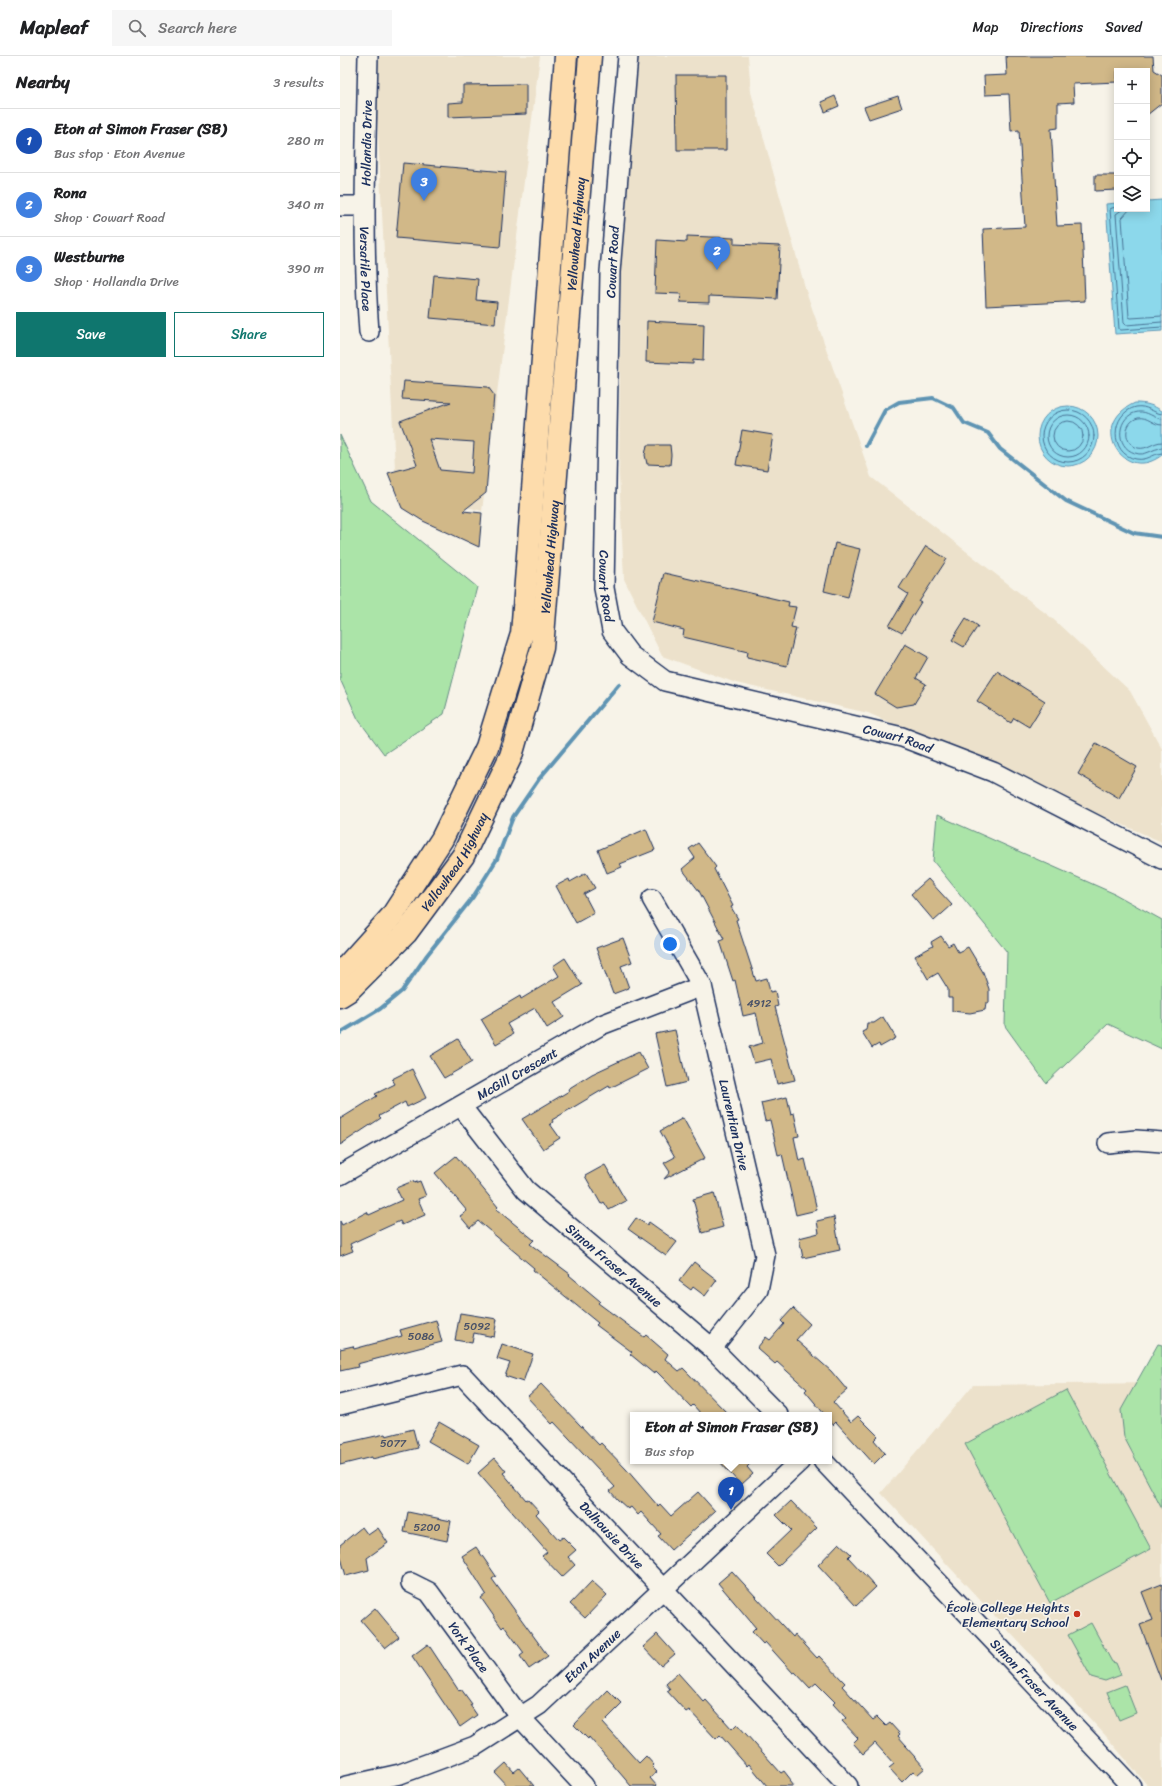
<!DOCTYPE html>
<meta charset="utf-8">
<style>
body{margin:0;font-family:Sriracha,sans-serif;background:#f6f6f6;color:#202124}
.controls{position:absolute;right:12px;top:12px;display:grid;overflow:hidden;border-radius:0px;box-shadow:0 2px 10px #0003}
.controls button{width:36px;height:36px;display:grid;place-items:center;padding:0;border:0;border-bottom:1px solid #e0e0e0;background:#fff;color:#202124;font:20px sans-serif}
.you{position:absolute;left:330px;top:888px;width:14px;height:14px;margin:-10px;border:3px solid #fff;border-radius:50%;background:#1a73e8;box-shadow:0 0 0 6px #1a73e833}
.badge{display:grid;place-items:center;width:26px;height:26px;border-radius:50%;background:#0f766e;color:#fff;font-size:13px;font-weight:700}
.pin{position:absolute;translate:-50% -33px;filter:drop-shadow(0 1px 2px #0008)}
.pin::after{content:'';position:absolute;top:21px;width:14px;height:12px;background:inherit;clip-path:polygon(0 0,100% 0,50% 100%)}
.popup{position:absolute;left:290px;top:1356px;width:202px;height:52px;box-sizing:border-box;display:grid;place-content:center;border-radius:0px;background:#fff;filter:drop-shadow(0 1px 3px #0005);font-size:13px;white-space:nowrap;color:#757577}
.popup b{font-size:15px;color:#202124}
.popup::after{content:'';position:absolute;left:50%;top:100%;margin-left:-8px;border:8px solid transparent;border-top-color:#fff}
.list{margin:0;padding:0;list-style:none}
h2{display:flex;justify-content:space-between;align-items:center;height:52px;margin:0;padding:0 16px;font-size:17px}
h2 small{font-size:13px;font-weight:400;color:#757577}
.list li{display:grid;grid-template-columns:26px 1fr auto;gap:12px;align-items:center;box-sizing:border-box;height:64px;padding:0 16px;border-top:1px solid #e0e0e0}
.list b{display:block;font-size:15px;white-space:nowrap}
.list p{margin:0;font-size:13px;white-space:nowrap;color:#757577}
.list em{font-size:13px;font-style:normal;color:#757577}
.actions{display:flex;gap:8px;padding:12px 16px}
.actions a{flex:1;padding:9px 0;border:1px solid #0f766e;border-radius:0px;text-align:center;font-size:14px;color:#0f766e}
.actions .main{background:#0f766e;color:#fff}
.icon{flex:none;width:22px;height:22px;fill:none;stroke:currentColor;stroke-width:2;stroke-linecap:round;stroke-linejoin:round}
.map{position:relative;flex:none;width:822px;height:1730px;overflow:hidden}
header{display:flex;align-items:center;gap:24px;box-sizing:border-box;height:56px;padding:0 20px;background:#fff;border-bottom:1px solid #e0e0e0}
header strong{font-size:19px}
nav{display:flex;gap:22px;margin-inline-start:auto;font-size:14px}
.search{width:280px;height:36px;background:#f6f6f6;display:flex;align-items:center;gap:10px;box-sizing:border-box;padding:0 14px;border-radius:0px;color:#757577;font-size:15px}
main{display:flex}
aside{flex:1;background:#fff}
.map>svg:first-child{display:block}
</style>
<header>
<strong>Mapleaf</strong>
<div class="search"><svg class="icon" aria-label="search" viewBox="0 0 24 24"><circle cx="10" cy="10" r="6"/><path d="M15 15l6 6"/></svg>Search here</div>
<nav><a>Map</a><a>Directions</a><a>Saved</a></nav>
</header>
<main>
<aside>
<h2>Nearby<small>3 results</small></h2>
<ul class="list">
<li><span class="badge" style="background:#1a4fb4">1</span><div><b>Eton at Simon Fraser (SB)</b><p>Bus stop · Eton Avenue</p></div><em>280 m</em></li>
<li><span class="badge" style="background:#3f7fe0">2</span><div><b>Rona</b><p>Shop · Cowart Road</p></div><em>340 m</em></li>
<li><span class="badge" style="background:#3f7fe0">3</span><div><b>Westburne</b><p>Shop · Hollandia Drive</p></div><em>390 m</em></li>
</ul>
<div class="actions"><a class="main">Save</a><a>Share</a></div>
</aside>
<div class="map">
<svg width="822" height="1730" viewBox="0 0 822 1730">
<rect width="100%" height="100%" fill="#f7f3e8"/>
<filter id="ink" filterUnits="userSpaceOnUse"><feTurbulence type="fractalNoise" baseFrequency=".025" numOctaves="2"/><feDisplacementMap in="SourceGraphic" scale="8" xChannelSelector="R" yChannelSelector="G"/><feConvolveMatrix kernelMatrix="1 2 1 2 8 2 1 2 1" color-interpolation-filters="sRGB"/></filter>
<g filter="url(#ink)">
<g fill="#ece1cb">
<path d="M34,0H200L142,455L56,432Z"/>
<path d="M283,0H408L411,36L466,235L531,421L713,563L790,635L822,693V786L528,657L396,627L322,600L284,523L279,419Z"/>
<path d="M822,1327V1730H808L765,1679L541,1437L633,1329Z"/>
</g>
<g fill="#abe4a8" stroke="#638a83">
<path d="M0,379L31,445L137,531L104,658L44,698L18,663L0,623Z"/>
<path d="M597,759L775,838L822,864V993L768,968L706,1027L665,970L667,896L593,805Z"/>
<path d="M818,1288L822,1289V1453L784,1381L781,1354Z"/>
<path d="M726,1334L811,1493L710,1547L625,1388Z"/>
<path d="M751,1567L772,1606L776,1607L781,1619L765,1625L751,1621L728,1579Z"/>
<path d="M785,1629L796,1657L779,1664L767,1636Z"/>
</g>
<g fill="#8cd8eb" stroke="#5f94b3">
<path d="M822,144V275L775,278L766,148L777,147V153H807V145Z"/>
<path d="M795,347C806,347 813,349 822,355V399C784,429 746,368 795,347Z"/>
<circle cx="728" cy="380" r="30"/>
</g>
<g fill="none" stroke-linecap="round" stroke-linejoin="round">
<g stroke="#487396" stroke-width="1">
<path d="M777,151L772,152L770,153L779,273L781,274L822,271"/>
<path d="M783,153L776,158L784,267L786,269L822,266"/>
<path d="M790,153L782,162L789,261L791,262L822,260"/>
<circle cx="728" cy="380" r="26"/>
<path d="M822,358C813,357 807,349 796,351C770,357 769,398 796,403C808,405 812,398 822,397"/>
<circle cx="728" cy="380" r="21"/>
<path d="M822,363C813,362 808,355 798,356C777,359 774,391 795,397C806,401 812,392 822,392"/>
<circle cx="728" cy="380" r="15"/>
<path d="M822,369C813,369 807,360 798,362C783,366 783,388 798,392C807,394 813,386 822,386"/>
</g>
<g stroke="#5f94b3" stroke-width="4">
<path d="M526,390L545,354L559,346L593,342L614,352L624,367L648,377L660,393L726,445L794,477L822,481"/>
<path d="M0,977L40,953L62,935L87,899L133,841L157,803L173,761L199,723L279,628"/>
</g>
</g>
<g fill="#d1b888" stroke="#1b2f5e" fill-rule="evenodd">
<path d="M666,0H813L814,14L822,19V47L807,59V15H777V26L733,28L734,46L718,47V72L711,73L717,170L742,169L745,245L646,250L643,173L685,171L679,74L671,75L669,38L645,39L644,20L667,19Z"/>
<path d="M336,19H386V94H337Z"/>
<path d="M186,28V58L108,61V47L123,46V29Z"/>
<path d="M495,40L499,50L485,56L481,46Z"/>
<path d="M558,40L562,52L529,63L524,51Z"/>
<path d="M63,107L166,116L160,191L56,182Z"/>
<path d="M755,119H777V134L755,135Z"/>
<path d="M347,180L394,182V188L440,190L437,243L369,240V247L340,246L341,238L315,237L317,184L347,186Z"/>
<path d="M94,219L138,223L136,244L157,246L155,268L90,262Z"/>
<path d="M307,265L364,268L363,305L353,304V308L306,306Z"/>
<path d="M64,325L148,331L154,339L146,437L123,455L142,457L139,491L83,465L62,452L48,417L77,409L60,365L111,346L62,343ZM89,383L134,386L132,417L100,414Z"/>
<path d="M402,374L433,379L427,414L396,409Z"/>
<path d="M307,389H330L331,399L330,409L307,408L305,399Z"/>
<path d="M495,487L520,493L508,541L484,535Z"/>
<path d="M586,490L607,503L579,546H581L562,577L549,570L568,538L559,532Z"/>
<path d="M324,517L449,546L448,550L456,551L451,571L456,572L447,610L407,601L408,596L343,581L344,574L312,566Z"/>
<path d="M626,562L638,570L624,591L612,584Z"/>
<path d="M565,588L588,601L576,622L586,628L574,648L556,651L535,638Z"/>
<path d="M657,615L705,645L689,671L674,662L671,667L637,645Z"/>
<path d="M756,687L797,711L779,742L738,718Z"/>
<path d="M306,773L315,794L280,808L282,811L267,817L258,794Z"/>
<path d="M358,787L376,811L374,813L393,850L391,851L398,863L396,864L416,925L427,922L430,936L435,935L438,950L435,951L455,1024L437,1028L431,1003L414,1007L409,991L423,987L416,957L403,960L395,924L393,925L380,885L384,883L359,835L342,813L355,802L349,793Z"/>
<path d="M246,817L255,832L244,838L254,857L236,867L216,830L229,823L230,826Z"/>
<path d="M588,823L612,849L594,865L571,838Z"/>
<path d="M601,880L608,890L613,887L618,896L628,891L643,916L649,933V947H646L645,954L630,957L612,955V942H608V933L598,917L588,923L575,900L593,890L591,886Z"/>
<path d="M283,882L292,906L281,910L289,932L273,938L256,892Z"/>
<path d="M225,902L242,929L214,946L224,961L207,972L195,952L167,968L173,978L156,988L141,963L180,940L181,943L219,920L213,910Z"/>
<path d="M543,961L556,982L540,991L539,988L532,992L522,976L526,974L527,967H534Z"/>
<path d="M335,974L347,1026L327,1031L315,978Z"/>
<path d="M118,983L132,1006L104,1022L90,1000Z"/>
<path d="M299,996L308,1013L270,1032L269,1030L212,1064L213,1066L210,1068L220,1082L203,1093L182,1063L229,1035L228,1033L252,1018Z"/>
<path d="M72,1013L86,1042L67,1051L65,1046L39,1060L41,1062L0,1089V1063L37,1040L35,1038L55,1028L52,1023Z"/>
<path d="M447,1041L451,1058L454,1057L459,1080L454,1081L459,1105L465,1103L477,1154L456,1159L442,1098L438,1099L430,1064L425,1065L421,1047Z"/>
<path d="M343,1062L365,1102L324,1123L330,1116L324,1107L335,1101L320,1075Z"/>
<path d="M116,1100L158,1151L156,1153L194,1184L190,1188L230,1218L229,1219L260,1245L258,1247L304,1281L306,1279L328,1298L325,1303L339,1315L343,1312L389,1359H362L353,1349L351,1351L324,1323L316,1315L314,1318L290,1298L292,1296L256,1269L258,1267L193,1214L194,1212L138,1165L130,1172L120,1160L127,1155L95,1117Z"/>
<path d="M265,1109L286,1145L269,1154L264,1146L261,1148L245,1120Z"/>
<path d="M73,1125L74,1127L80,1125L86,1140L78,1143L85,1159L62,1169L60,1165L10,1188L13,1195L0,1200V1165L2,1169L27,1156L29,1159L62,1144L56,1132Z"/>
<path d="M374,1137L383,1171L362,1177L353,1143Z"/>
<path d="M494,1161L500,1194L463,1202L459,1182L479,1177L477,1165Z"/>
<path d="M296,1162L307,1169L309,1166L337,1186L326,1200L288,1173Z"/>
<path d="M354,1206L377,1224L365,1240L353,1231L351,1234L339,1225Z"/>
<path d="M453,1252L470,1268L456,1284L491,1315L507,1334L493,1346L511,1366L518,1360L538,1380L534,1384L545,1397L534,1408L496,1366L493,1369L489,1364V1359H485L465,1335L467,1333L437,1306L435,1308L417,1292L426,1281L430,1284L444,1268L441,1265Z"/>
<path d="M120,1257L157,1263L154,1281L134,1277L132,1287L115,1284Z"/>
<path d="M96,1264L102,1286L17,1308L18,1311L0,1315V1293L13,1290L14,1293L62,1280L60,1274Z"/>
<path d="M162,1288L193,1298L183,1326L165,1320L170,1307L157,1303Z"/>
<path d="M201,1328L259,1389L261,1387L286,1413L318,1450L320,1448L331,1460L358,1436L375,1455L331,1494L318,1480L321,1478L301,1456L298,1459L291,1451L288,1453L278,1444L270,1435L275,1431L214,1366L212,1368L187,1341Z"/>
<path d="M99,1366L139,1389L128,1408L88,1385Z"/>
<path d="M73,1373L78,1392L32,1403V1401L0,1409V1388L45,1378L46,1380Z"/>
<path d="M155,1402L166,1415L163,1417L186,1444L188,1443L199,1455L196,1458L219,1484L223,1481L236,1494L228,1501L235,1509L222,1521L202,1500L207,1496L138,1417Z"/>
<path d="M379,1405H413L407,1411L413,1418L401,1429Z"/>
<path d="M451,1445L477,1472L438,1510L426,1498L451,1474L436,1459Z"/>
<path d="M68,1456L111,1465L107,1485L64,1476Z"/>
<path d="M22,1471L28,1479L38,1472L48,1487L27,1502L29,1514L6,1520L0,1498V1489Z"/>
<path d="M499,1487L511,1498L508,1501L536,1531L516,1550L478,1509Z"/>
<path d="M136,1491L156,1520L152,1523L208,1600L189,1613L180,1600L184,1597L164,1570L162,1572L141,1542L146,1538L122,1500Z"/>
<path d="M392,1515L453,1581L455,1578L477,1602L479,1600L505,1627L502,1630L533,1664L537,1661L546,1670L550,1667L560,1678L558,1680L566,1689L565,1690L585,1712L577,1719L573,1715L562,1726L549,1712L554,1708L535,1687L523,1698L513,1687L518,1682L502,1665L506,1662L493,1648L495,1646L476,1627L470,1632L455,1616L453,1617L425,1586L423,1588L412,1576L416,1572L378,1527Z"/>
<path d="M252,1525L267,1539L245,1562L230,1548Z"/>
<path d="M822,1528V1624H821L800,1569L813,1564L802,1536Z"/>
<path d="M35,1552L59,1581L45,1592L21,1564Z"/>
<path d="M317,1578L335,1598L321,1610L303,1591Z"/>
<path d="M88,1588L119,1635L121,1633L132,1648L130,1649L137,1659L120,1671L72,1600Z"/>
<path d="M338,1617L364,1646L366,1644L392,1673L397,1668L441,1717L444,1715L451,1724L449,1725L453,1730H427L409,1708L407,1710L380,1679L376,1683L349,1654L346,1656L327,1635L330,1633L326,1628Z"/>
<path d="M268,1634L282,1648L263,1667L299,1707L306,1700L314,1709L312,1711L317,1716L310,1722L317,1730H291L249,1681L248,1683L234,1669Z"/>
<path d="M166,1707L174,1716L179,1712L194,1730H167L155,1717Z"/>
</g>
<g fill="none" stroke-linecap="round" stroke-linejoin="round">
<g stroke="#1b2f5e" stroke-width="22">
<g id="minor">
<path id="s1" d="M28,0C26,92 22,184 29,276"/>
<path id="s2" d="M288,0L270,216L264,532L272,575L290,599L325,625L562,681L653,716L822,803"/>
<path d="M0,150H24"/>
<path id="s3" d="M312,843L362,930L425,1199L418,1234L372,1292"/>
<path id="s4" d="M121,1050L186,1134L372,1292L438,1359"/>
<path d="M768,1087L796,1084L822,1086"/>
<path id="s5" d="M0,1119L261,969L362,930"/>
<path id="s6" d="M0,1349L122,1319L508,1730"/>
<path id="s7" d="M483,1405L791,1730"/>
<path id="s8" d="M71,1527L89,1536L180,1661L244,1730"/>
<path id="s9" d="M6,1730L60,1718L135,1690L199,1649L460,1405"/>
</g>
</g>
<g stroke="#1b2f5e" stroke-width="25">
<g id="highway">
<path d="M0,918L52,860L102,783L147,691L182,578L226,0"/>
<path id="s10" d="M0,940L8,935L66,877L123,800L171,700L202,592L250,0"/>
</g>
</g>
<use href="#minor" stroke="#f7f3e8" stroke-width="19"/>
<use href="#highway" stroke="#fddcac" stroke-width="22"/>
</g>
</g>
<circle fill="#c8321e" stroke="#f7f3e8" stroke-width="1.5" cx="737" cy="1558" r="4"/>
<g text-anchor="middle" stroke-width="3.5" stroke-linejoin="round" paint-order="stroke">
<g font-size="11" fill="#485168">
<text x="419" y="951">4912</text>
<text x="137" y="1274">5092</text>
<text x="81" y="1284">5086</text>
<text x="53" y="1391">5077</text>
<text x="87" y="1475">5200</text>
</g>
<g font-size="13" fill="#1b2f5e" stroke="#f7f3e8">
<text transform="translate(26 87) rotate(-89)" y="5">Hollandia Drive</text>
<text dy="5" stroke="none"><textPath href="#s10" startOffset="826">Yellowhead Highway</textPath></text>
<text transform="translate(272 206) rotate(-87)" y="5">Cowart Road</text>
<text dy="5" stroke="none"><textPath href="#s1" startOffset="213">Versatile Place</textPath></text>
<text dy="5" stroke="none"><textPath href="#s10" startOffset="502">Yellowhead Highway</textPath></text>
<text dy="5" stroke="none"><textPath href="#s2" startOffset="531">Cowart Road</textPath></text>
<text dy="5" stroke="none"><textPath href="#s2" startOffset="890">Cowart Road</textPath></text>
<text dy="5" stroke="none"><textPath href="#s10" startOffset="178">Yellowhead Highway</textPath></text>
<text dy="5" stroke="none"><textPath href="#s5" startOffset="204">McGill Crescent</textPath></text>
<text dy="5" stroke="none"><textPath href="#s3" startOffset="243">Laurentian Drive</textPath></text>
<text dy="5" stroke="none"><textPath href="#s4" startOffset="222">Simon Fraser Avenue</textPath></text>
<text dy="5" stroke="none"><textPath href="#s6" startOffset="345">Dalhousie Drive</textPath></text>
<text dy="5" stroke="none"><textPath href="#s8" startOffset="88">York Place</textPath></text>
<text dy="5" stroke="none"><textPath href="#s9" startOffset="284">Eton Avenue</textPath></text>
<text dy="5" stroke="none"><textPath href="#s7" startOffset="308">Simon Fraser Avenue</textPath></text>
</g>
<g font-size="13" fill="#1b2f5e" stroke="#f7f3e8" text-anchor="end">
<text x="729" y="1556">École College Heights<tspan x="729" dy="15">Elementary School</tspan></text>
</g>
</g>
</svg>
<div class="controls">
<button>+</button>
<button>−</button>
<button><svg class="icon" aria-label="locate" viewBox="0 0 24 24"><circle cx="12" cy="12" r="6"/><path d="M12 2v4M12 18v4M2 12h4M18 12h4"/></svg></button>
<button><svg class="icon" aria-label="layers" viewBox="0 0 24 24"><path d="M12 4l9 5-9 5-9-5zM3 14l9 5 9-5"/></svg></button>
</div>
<div class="you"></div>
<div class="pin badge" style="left:391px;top:1454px;background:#1a4fb4">1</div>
<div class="popup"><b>Eton at Simon Fraser (SB)</b>Bus stop</div>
<div class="pin badge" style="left:377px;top:214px;background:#3f7fe0">2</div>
<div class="pin badge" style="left:84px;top:145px;background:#3f7fe0">3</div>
</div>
</main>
